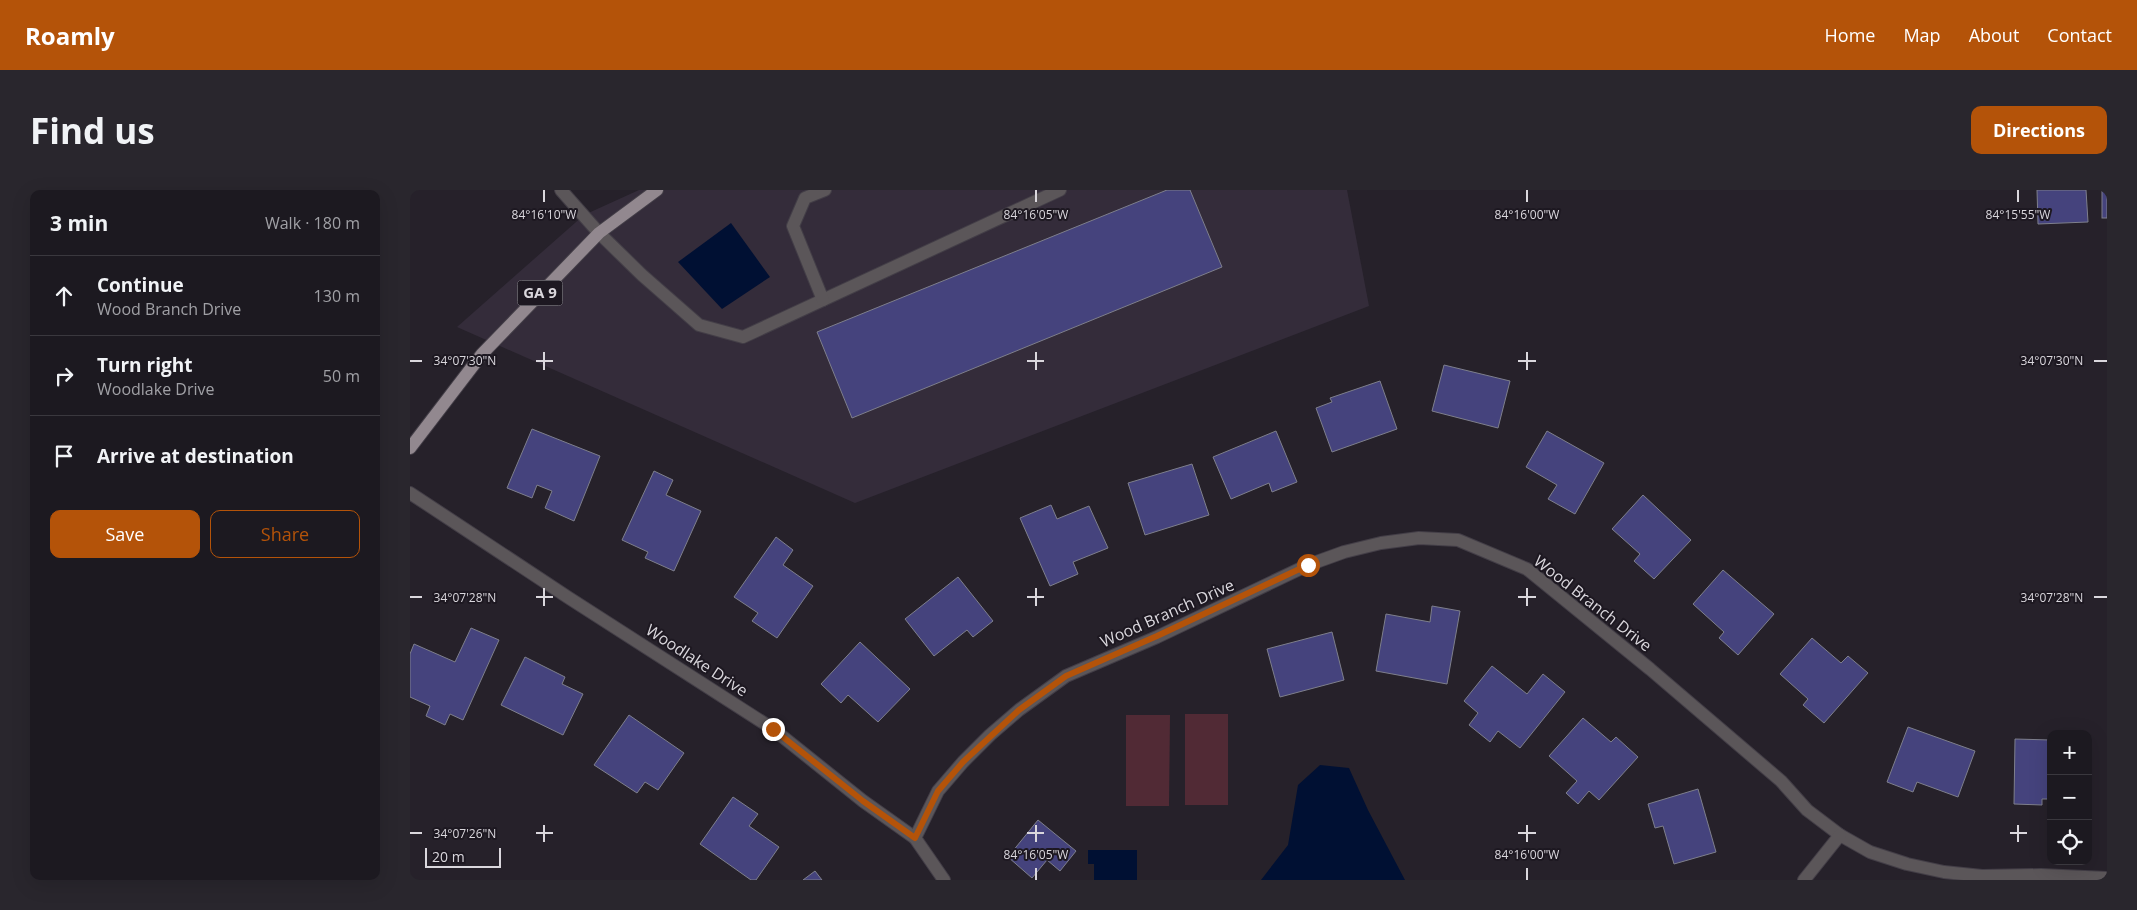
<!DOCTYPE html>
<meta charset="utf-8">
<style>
body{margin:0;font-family:"Open Sans",sans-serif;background:#29262d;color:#f1f3f6}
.controls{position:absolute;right:15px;bottom:15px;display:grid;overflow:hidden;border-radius:10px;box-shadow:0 5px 20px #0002}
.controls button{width:45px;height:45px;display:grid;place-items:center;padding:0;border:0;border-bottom:1px solid #3a383e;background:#1c1920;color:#f1f3f6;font:25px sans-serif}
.scale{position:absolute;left:15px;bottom:12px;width:76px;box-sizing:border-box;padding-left:5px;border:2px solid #dad7dd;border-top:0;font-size:14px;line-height:18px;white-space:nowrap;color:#dad7dd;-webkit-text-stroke:4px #1d1821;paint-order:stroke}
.stop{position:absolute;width:15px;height:15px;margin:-11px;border:4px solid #b45309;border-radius:50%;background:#fff}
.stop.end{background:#b45309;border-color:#fff;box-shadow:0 1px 5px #0008}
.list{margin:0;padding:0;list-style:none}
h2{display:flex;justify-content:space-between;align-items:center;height:65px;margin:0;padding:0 20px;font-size:21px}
h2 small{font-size:16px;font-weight:400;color:#a0a0a5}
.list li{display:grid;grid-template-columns:32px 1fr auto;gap:15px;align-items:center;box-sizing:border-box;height:80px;padding:0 20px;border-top:1px solid #3a383e}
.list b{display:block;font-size:19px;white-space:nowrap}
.list p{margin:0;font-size:16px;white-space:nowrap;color:#a0a0a5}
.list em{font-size:16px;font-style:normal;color:#a0a0a5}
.actions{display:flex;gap:10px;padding:15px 20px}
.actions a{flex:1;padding:11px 0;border:1px solid #b45309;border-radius:10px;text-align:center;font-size:18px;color:#b45309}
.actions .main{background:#b45309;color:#fff}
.icon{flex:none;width:28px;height:28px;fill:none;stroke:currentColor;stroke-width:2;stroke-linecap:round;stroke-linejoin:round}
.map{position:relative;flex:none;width:1697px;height:690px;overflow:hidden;border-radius:10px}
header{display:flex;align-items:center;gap:30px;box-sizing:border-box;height:70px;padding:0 25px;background:#b45309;color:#fff}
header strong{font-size:24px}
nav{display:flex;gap:28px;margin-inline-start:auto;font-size:18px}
.intro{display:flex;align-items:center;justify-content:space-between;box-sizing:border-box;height:120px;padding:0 30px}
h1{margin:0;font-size:35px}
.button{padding:12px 22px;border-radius:10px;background:#b45309;color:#fff;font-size:18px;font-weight:700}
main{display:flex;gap:30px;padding:0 30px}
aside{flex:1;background:#1c1920;border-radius:10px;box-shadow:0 5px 20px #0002}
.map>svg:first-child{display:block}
</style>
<header>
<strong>Roamly</strong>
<nav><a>Home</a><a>Map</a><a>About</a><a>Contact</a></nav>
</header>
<div class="intro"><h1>Find us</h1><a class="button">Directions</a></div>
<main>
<aside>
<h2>3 min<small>Walk · 180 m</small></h2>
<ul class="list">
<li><svg class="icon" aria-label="ahead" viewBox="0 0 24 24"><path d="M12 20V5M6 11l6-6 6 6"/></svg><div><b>Continue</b><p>Wood Branch Drive</p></div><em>130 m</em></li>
<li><svg class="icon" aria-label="right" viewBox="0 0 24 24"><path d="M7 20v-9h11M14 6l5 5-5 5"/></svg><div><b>Turn right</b><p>Woodlake Drive</p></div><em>50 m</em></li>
<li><svg class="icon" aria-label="arrive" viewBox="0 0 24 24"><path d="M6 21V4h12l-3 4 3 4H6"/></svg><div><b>Arrive at destination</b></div></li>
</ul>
<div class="actions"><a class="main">Save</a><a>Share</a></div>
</aside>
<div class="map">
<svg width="1697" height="690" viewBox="0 0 1697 690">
<rect width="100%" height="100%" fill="#26212a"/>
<path fill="#342c3a" d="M229,0H937L959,116L445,313L47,137L174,25Z"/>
<g fill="#512a35">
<rect x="775" y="524" width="43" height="91"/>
<path d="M716,525H760L759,616H716Z"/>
</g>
<g fill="#001033">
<path d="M321,33L360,87L312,119L268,72Z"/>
<path d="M910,575L939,578L958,620L995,690H851L878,655L888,595Z"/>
<path d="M678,660H727V690H684V674H678Z"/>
</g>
<g fill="#45437d" stroke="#7e7f8c">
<path d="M757,0H780L812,77L442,228L407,142Z"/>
<path d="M1627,0H1676L1678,32L1628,34Z"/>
<rect x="1692" y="0" width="5" height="28"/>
<path d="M1034,175L1100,191L1088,238L1022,221Z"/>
<path d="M970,191L987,239L922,262L906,218L922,212L920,208Z"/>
<path d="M122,239L190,266L164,331L135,318L142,301L127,295L122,308L97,298Z"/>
<path d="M866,241L887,292L862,302L859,293L821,309L803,267Z"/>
<path d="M1137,241L1194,273L1165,324L1138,309L1147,295L1116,277Z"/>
<path d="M782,274L799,325L735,345L718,293Z"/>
<path d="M244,281L263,290L256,305L291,321L264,381L235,368L238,362L212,350Z"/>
<path d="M1233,305L1281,350L1244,389L1224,371L1230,364L1202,339Z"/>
<path d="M641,315L647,329L679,316L698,358L663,372L668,384L640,396L610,328Z"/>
<path d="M366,347L383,360L373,375L403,396L367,448L342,431L348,423L324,407Z"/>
<path d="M1313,380L1364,424L1328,465L1309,448L1314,442L1283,414Z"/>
<path d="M548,387L583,431L563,447L557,440L524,466L495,429Z"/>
<path d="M1022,416L1050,421L1037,494L966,481L976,424L1020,432Z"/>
<path d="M61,438L89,450L53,530L40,524L35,535L16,526L20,516L0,507V464L4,454L45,472Z"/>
<path d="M922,442L934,490L870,507L857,459Z"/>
<path d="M1402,448L1431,473L1438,466L1458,483L1414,533L1393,515L1398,509L1370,484Z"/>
<path d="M450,452L500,499L468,532L438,505L431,513L411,494Z"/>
<path d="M115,467L155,487L152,494L173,504L153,545L91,515Z"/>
<path d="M1082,476L1117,504L1133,484L1155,502L1110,558L1088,541L1080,552L1059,535L1068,523L1054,511Z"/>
<path d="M219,525L274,563L248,600L235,592L227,603L184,575Z"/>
<path d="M1173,528L1201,552L1206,547L1228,567L1189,610L1179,601L1168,614L1156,603L1167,591L1139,566Z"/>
<path d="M1498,537L1565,561L1548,607L1507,592L1503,602L1477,592Z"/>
<path d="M1605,549L1641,550V609H1632V615L1604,614Z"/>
<path d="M1288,599L1306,662L1264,674L1253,636L1245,638L1238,614Z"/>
<path d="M323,607L348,624L339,636L369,657L346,690H341L290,654Z"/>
<path d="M628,630L666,661L650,681L637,670L622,688L598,667Z"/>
<path d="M405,681L412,690H393Z"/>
</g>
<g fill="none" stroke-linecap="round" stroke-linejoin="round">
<g stroke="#433e47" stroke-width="14">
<g id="service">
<path d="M189,43L232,85L289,135L333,147L650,0"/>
<path d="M413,110L383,36L395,8L415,0"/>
</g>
</g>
<g stroke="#433e47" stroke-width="14">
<g id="minor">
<path d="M151,0L189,43"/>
<path d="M0,303L159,408L363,539L453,611L505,648L534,690"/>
<path d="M505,648L528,601L553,572L580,545L609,520L656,486L747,447L898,375L934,362L971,353L1009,348L1048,350L1117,379L1240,479L1371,591L1397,620L1430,645L1460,662L1497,674L1534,682L1572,686L1631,685L1697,688"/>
<path d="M1394,690L1430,645"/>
</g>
</g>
<g stroke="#433e47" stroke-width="14">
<path id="primary" d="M0,258L72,164L189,43L247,0"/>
</g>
<use href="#service" stroke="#5b5659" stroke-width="12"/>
<use href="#minor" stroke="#5b5659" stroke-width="12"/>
<use href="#primary" stroke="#92888f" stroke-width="12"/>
</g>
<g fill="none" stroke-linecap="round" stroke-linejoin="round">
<path stroke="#b45309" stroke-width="6" d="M363,539L453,611L505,648L528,601L553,572L609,520L656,486L747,446L898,375"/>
</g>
<path fill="none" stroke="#dad7dd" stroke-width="2" d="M134,0V12M626,0V12M1117,0V12M1608,0V12M134,162V180M626,162V180M1117,162V180M0,171H12M126,171H143M617,171H634M1108,171H1126M1684,171H1697M134,398V416M626,398V416M1117,398V416M0,407H12M126,407H143M617,407H634M1108,407H1126M1684,407H1697M134,635V652M626,635V652M1117,635V652M1608,635V652M0,643H12M126,643H143M617,643H634M1108,643H1126M1600,643H1617M626,678V690M1117,678V690"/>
<g text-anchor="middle" stroke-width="4" stroke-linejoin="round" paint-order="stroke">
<rect fill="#1d1821" stroke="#a19ea5" stroke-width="1" x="107.5" y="90.5" width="45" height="25" rx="4"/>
<g font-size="15" font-weight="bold" fill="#dad7dd">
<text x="130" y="108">GA 9</text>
</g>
<g font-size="16" fill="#dad7dd" stroke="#1d1821">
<text transform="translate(1183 413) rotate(38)" y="6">Wood Branch Drive</text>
<text transform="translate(757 423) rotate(-24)" y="6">Wood Branch Drive</text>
<text transform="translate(287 470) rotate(33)" y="6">Woodlake Drive</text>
</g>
</g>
<g font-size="12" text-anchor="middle" fill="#dad7dd" stroke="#1d1821" stroke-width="4" stroke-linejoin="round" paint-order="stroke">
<text x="134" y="29">84°16'10"W</text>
<text x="626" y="29">84°16'05"W</text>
<text x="1117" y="29">84°16'00"W</text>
<text x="1608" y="29">84°15'55"W</text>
<text x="55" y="175">34°07'30"N</text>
<text x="1642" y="175">34°07'30"N</text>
<text x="55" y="412">34°07'28"N</text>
<text x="1642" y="412">34°07'28"N</text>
<text x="55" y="648">34°07'26"N</text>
<text x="626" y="669">84°16'05"W</text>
<text x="1117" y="669">84°16'00"W</text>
</g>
</svg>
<div class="controls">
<button>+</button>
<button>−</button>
<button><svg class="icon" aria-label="locate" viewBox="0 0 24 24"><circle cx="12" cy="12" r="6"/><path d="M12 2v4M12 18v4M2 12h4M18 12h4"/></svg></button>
</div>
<div class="scale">20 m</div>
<div class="stop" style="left:898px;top:375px"></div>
<div class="stop end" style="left:363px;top:539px"></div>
</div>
</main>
